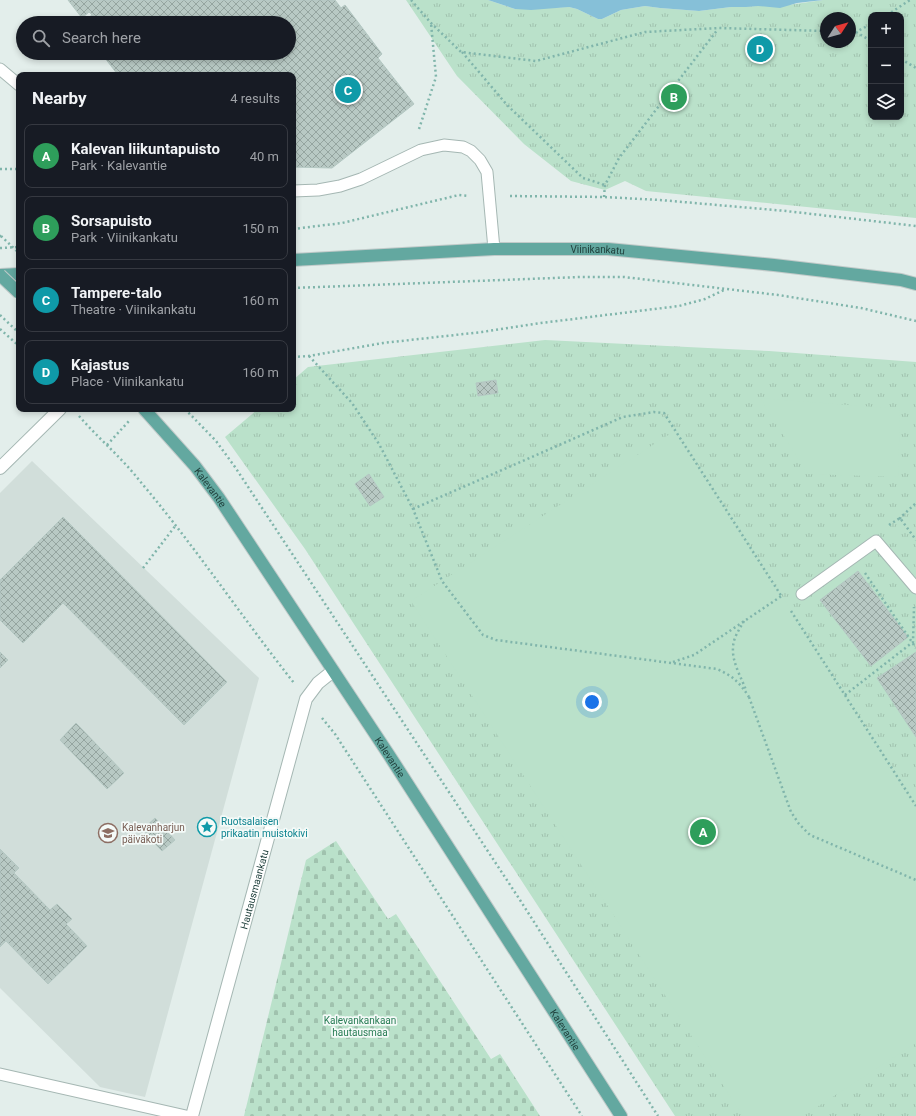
<!DOCTYPE html>
<meta charset="utf-8">
<style>
body{margin:0;font-family:Roboto,sans-serif;background:#242831;color:#f1f3f6}
.controls{position:absolute;right:12px;top:12px;display:grid;overflow:hidden;border-radius:8px;box-shadow:0 2px 6px #0003}
.controls button{width:36px;height:36px;display:grid;place-items:center;padding:0;border:0;border-bottom:1px solid #363941;background:#171b24;color:#f1f3f6;font:20px sans-serif}
.compass{position:absolute;left:820px;top:12px;width:36px;height:36px;border-radius:50%;background:#171b24;box-shadow:0 2px 6px #0003;rotate:54deg}
.you{position:absolute;left:592px;top:702px;width:14px;height:14px;margin:-10px;border:3px solid #fff;border-radius:50%;background:#1a73e8;box-shadow:0 0 0 6px #1a73e833}
.badge{display:grid;place-items:center;width:26px;height:26px;border-radius:50%;background:#ea580c;color:#fff;font-size:13px;font-weight:700}
.pin{position:absolute;translate:-50% -50%;border:2px solid #fff;box-shadow:0 1px 4px #0006}
.list{margin:0;padding:0;list-style:none}
h2{display:flex;justify-content:space-between;align-items:center;height:52px;margin:0;padding:0 16px;font-size:17px}
h2 small{font-size:13px;font-weight:400;color:#9ea1a6}
.list li{display:grid;grid-template-columns:26px 1fr auto;gap:12px;align-items:center;box-sizing:border-box;height:64px;margin:0 8px 8px;padding:0 8px;border:1px solid #363941;border-radius:8px}
.list b{display:block;font-size:15px;white-space:nowrap}
.list p{margin:0;font-size:13px;white-space:nowrap;color:#9ea1a6}
.list em{font-size:13px;font-style:normal;color:#9ea1a6}
.icon{flex:none;width:22px;height:22px;fill:none;stroke:currentColor;stroke-width:2;stroke-linecap:round;stroke-linejoin:round}
.map{position:relative;flex:none;width:916px;height:1116px;overflow:hidden}
.search{position:absolute;background:#171b24;box-shadow:0 2px 6px #0003;left:16px;top:16px;width:280px;height:44px;display:flex;align-items:center;gap:10px;box-sizing:border-box;padding:0 14px;border-radius:22px;color:#9ea1a6;font-size:15px}
.panel{position:absolute;background:#171b24;box-shadow:0 2px 6px #0003;left:16px;top:72px;width:280px;height:340px;border-radius:8px}
.map>svg:first-child{display:block}
</style>
<div class="map">
<svg width="916" height="1116" viewBox="0 0 916 1116">
<defs>
<pattern id="grass-tufts" width="24" height="20" patternUnits="userSpaceOnUse"><rect width="24" height="20" fill="#bae1ca"/><path d="M3 7l-1-3M5 7V3M7 7l1-3M15 17l-1-3M17 17v-4M19 17l1-3" fill="none" stroke="#a0c2ae"/></pattern>
<pattern id="cemetery-stones" width="16" height="16" patternUnits="userSpaceOnUse"><rect width="16" height="16" fill="#bae1ca"/><path d="M2 7V4a2 2 0 0 1 4 0v3zM10 15v-3a2 2 0 0 1 4 0v3z" fill="#a0c2ae"/></pattern>
<pattern id="building-cross-hatch" width="8" height="8" patternUnits="userSpaceOnUse"><rect width="8" height="8" fill="#b8c9c4"/><path d="M0 0l8 8M0 8l8-8" fill="none" stroke="#95a5a0"/></pattern>
</defs>
<rect width="100%" height="100%" fill="#e3eeeb"/>
<path fill="#d1deda" d="M32,461L259,678L145,1097L100,1087L0,988V493Z"/>
<g fill="url(#grass-tufts)" fill-rule="evenodd">
<path d="M406,0H488L515,9L569,7L577,9L598,19H602L621,10L645,6L660,8L699,11L731,7L788,5L823,0H916V218L646,191L625,181L605,190L571,181L524,144L457,76ZM871,15H901V117H871ZM826,18H850V42H826Z"/>
<path d="M545,340L769,351L916,362V1116H675L305,549L225,437L258,409H293V380L308,367Z"/>
</g>
<path fill="url(#cemetery-stones)" d="M336,841L388,919L396,914L491,1059L500,1054L540,1116H244L306,860Z"/>
<g fill="#bae1ca">
<path d="M760,398L900,409L898,477L808,474Z"/>
<path d="M676,430L845,695L916,803V1043L803,1116H743L411,601Z"/>
</g>
<path fill="#86c0d8" d="M488,0H823L797,3L780,8L758,6L746,7H731L699,11L660,8L645,6L621,10L602,19H598L577,9L569,7L531,10L515,9Z"/>
<g fill="url(#building-cross-hatch)" stroke="#b4c8c3">
<path d="M68,0H335L341,8L345,5L382,54L378,58L414,104L332,168L293,167V75H118L101,53H289V23H81L92,15L89,12L82,18Z"/>
<path d="M496,380L498,393L478,396L476,383Z"/>
<path d="M369,474L384,497L370,506L355,484Z"/>
<path d="M63,517L227,682L184,725L63,603L23,643L0,620V580Z"/>
<path d="M858,571L908,637L871,666L820,600Z"/>
<path d="M0,652L8,660L0,668Z"/>
<path d="M916,652V737L877,678Z"/>
<path d="M76,723L124,773L107,789L60,740Z"/>
<path d="M155,818L175,840L162,851L142,830Z"/>
<path d="M0,849L19,868L14,873L50,910L57,904L72,919L66,924L87,946L48,984L6,941L0,947Z"/>
</g>
<g fill="none" stroke-linecap="round" stroke-linejoin="round">
<g stroke="#a5b7b3" stroke-width="13">
<g id="service">
<path d="M0,69L19,85"/>
<path d="M293,191L318,190L340,186L361,179L421,150L444,145L463,147L471,151L480,160L487,172L494,249"/>
<path d="M802,594L876,541L916,588"/>
<path d="M0,1074L186,1116"/>
</g>
</g>
<g stroke="#a5b7b3" stroke-width="14">
<g id="minor">
<path d="M0,468L60,409"/>
<path id="s1" d="M192,1116L306,699L318,683L333,671"/>
</g>
</g>
<g stroke="#c1cac9" stroke-width="14">
<g id="primary">
<path id="s2" d="M293,260L494,249H608L774,265L901,280L916,284"/>
<path d="M0,275L19,274"/>
<path id="s3" d="M144,409L195,466L219,498L389,755L621,1116"/>
</g>
</g>
<g stroke="#80b5ab" stroke-width="2.5" stroke-dasharray="2 3" stroke-linecap="butt">
<path d="M411,0L431,23L461,52L536,61L645,32L719,28L826,31"/>
<path d="M887,15L910,0"/>
<path d="M850,32H856L871,24"/>
<path d="M856,32L871,41"/>
<path d="M462,52L507,105L583,178L605,185"/>
<path d="M901,59L916,68"/>
<path d="M419,129L436,77L431,23"/>
<path d="M0,169H19"/>
<path d="M510,196L604,197L660,200L786,211L916,226"/>
<path d="M604,197L605,185L619,158L718,29"/>
<path d="M293,229L342,223L459,195L469,196"/>
<path d="M0,236H1"/>
<path d="M0,248L19,247"/>
<path d="M293,288L580,277H624L778,295L861,308L916,321"/>
<path d="M0,315L19,333"/>
<path d="M0,329L19,346"/>
<path d="M309,356L352,403L379,444L413,509L442,581L483,635L496,640L717,669C733,676 740,683 749,697"/>
<path d="M293,357L309,356L383,343L482,332L541,323L679,306L705,299L726,289"/>
<path d="M185,409L216,441L235,467L520,900L658,1116"/>
<path d="M79,416C98,438 121,457 139,480C194,545 241,616 294,683"/>
<path d="M107,445L129,421"/>
<path d="M413,509L623,417L654,412L664,413L782,597"/>
<path d="M901,519L900,518L916,503"/>
<path d="M889,525L900,518L916,540"/>
<path d="M143,568L176,525"/>
<path d="M865,573L916,648"/>
<path d="M791,611L916,806"/>
<path d="M744,621C739,630 733,638 733,648C732,662 741,677 746,690"/>
<path d="M673,662L694,655L783,595"/>
<path d="M845,695L913,642L914,607"/>
<path d="M749,697L791,812L799,824L810,835L916,880"/>
<path d="M322,718L335,734L582,1116"/>
</g>
<use href="#service" stroke="#fff" stroke-width="11"/>
<use href="#minor" stroke="#fff" stroke-width="12"/>
<use href="#primary" stroke="#63a8a0" stroke-width="12"/>
<g stroke="#c1cac9" stroke-width="14" stroke-linecap="butt">
<path id="primary-bridge" d="M0,275L19,293"/>
</g>
<path stroke="#80b5ab" stroke-width="2.5" stroke-dasharray="2 3" stroke-linecap="butt" d="M1,236L19,253"/>
<use href="#primary-bridge" stroke="#63a8a0" stroke-width="12"/>
</g>
<defs>
<g id="sight-ring" transform="scale(1)"><circle r="9.5" fill="#f4faf8" stroke="#0f9aa8" stroke-width="1.5"/><path d="M0-6L1.8-2.2L6-1.7L2.9 1.2L3.7 5.4L0 3.3L-3.7 5.4L-2.9 1.2L-6-1.7L-1.8-2.2Z" fill="#0f9aa8"/></g>
<g id="school-ring" transform="scale(1)"><circle r="9.5" fill="#f4faf8" stroke="#8d6e63" stroke-width="1.5"/><path d="M0-5L7-2L0 1L-7-2ZM-4 1L0 2.5L4 1V4Q0 6-4 4Z" fill="#8d6e63"/></g>
</defs>
<g fill-rule="evenodd">
<use href="#sight-ring" x="207" y="827"/>
<use href="#school-ring" x="108" y="833"/>
</g>
<g text-anchor="middle" stroke-width="3.5" stroke-linejoin="round" paint-order="stroke">
<g font-size="10" fill="#20413d" stroke="#f4faf8">
<text dy="4" stroke="none"><textPath href="#s2" startOffset="305">Viinikankatu</textPath></text>
<text dy="4" stroke="none"><textPath href="#s3" startOffset="103">Kalevantie</textPath></text>
<text dy="4" stroke="none"><textPath href="#s3" startOffset="427">Kalevantie</textPath></text>
<text dy="4" stroke="none"><textPath href="#s1" startOffset="235">Hautausmaankatu</textPath></text>
<text dy="4" stroke="none"><textPath href="#s3" startOffset="751">Kalevantie</textPath></text>
</g>
<g font-size="10" fill="#0d838f" stroke="#f4faf8" text-anchor="start">
<text x="221" y="825">Ruotsalaisen<tspan x="221" dy="12">prikaatin muistokivi</tspan></text>
</g>
<g font-size="10" fill="#785e54" stroke="#f4faf8" text-anchor="start">
<text x="122" y="831">Kalevanharjun<tspan x="122" dy="12">päiväkoti</tspan></text>
</g>
<g font-size="10" fill="#277c54" stroke="#f4faf8">
<text x="360" y="1024">Kalevankankaan<tspan x="360" dy="12">hautausmaa</tspan></text>
</g>
</g>
</svg>
<div class="controls">
<button>+</button>
<button>−</button>
<button><svg class="icon" aria-label="layers" viewBox="0 0 24 24"><path d="M12 4l9 5-9 5-9-5zM3 14l9 5 9-5"/></svg></button>
</div>
<svg class="compass" viewBox="-18 -18 36 36"><path d="M0-13l5 13h-10z" fill="#e53935"/><path d="M0 13l5-13h-10z" fill="#9ea1a6"/></svg>
<div class="you"></div>
<div class="pin badge" style="left:703px;top:832px;background:#2e9e5b">A</div>
<div class="pin badge" style="left:674px;top:97px;background:#2e9e5b">B</div>
<div class="pin badge" style="left:348px;top:90px;background:#0f9aa8">C</div>
<div class="pin badge" style="left:760px;top:49px;background:#0f9aa8">D</div>
<div class="search"><svg class="icon" aria-label="search" viewBox="0 0 24 24"><circle cx="10" cy="10" r="6"/><path d="M15 15l6 6"/></svg>Search here</div>
<section class="panel">
<h2>Nearby<small>4 results</small></h2>
<ul class="list">
<li><span class="badge" style="background:#2e9e5b">A</span><div><b>Kalevan liikuntapuisto</b><p>Park · Kalevantie</p></div><em>40 m</em></li>
<li><span class="badge" style="background:#2e9e5b">B</span><div><b>Sorsapuisto</b><p>Park · Viinikankatu</p></div><em>150 m</em></li>
<li><span class="badge" style="background:#0f9aa8">C</span><div><b>Tampere-talo</b><p>Theatre · Viinikankatu</p></div><em>160 m</em></li>
<li><span class="badge" style="background:#0f9aa8">D</span><div><b>Kajastus</b><p>Place · Viinikankatu</p></div><em>160 m</em></li>
</ul>
</section>
</div>
